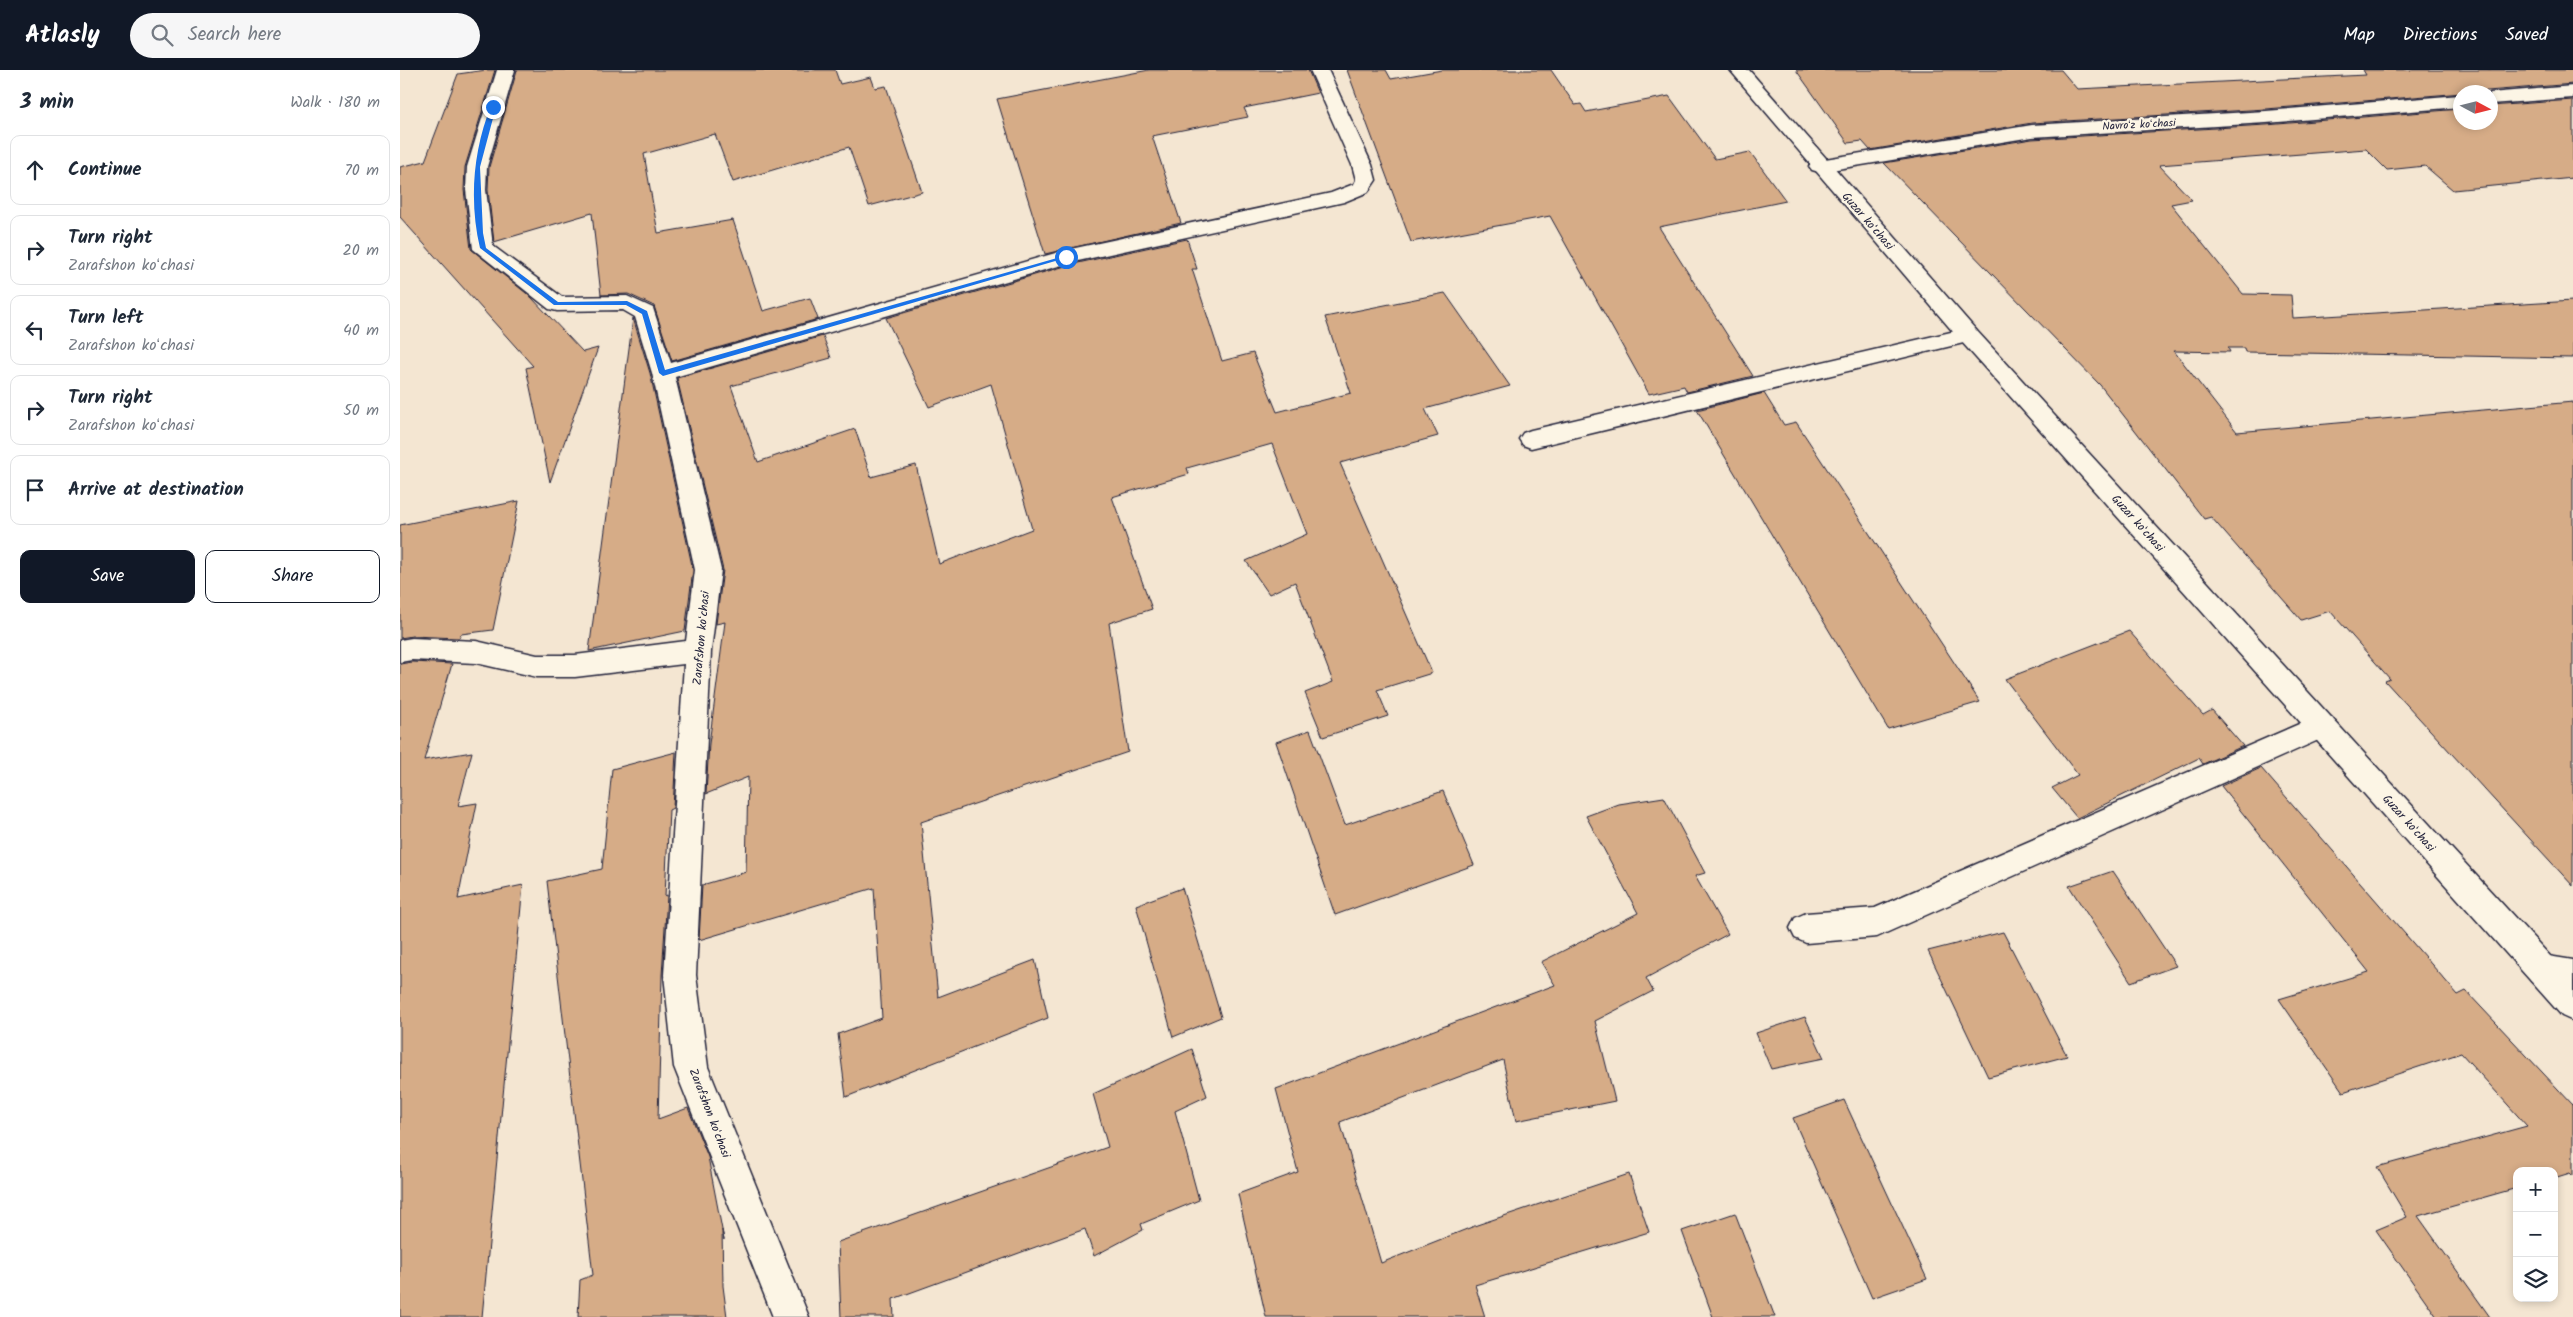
<!DOCTYPE html>
<meta charset="utf-8">
<style>
body{margin:0;font-family:Kalam,sans-serif;background:#f6f6f7;color:#1f2937}
.controls{position:absolute;right:15px;bottom:15px;display:grid;overflow:hidden;border-radius:10px;box-shadow:0 2px 8px #0003}
.controls button{width:45px;height:45px;display:grid;place-items:center;padding:0;border:0;border-bottom:1px solid #e0e1e3;background:#fff;color:#1f2937;font:25px sans-serif}
.compass{position:absolute;left:2053px;top:15px;width:45px;height:45px;border-radius:50%;background:#fff;box-shadow:0 2px 8px #0003;rotate:97deg}
.stop{position:absolute;width:15px;height:15px;margin:-11px;border:4px solid #1a73e8;border-radius:50%;background:#fff}
.stop.end{background:#1a73e8;border-color:#fff;box-shadow:0 1px 5px #0008}
.list{margin:0;padding:0;list-style:none}
h2{display:flex;justify-content:space-between;align-items:center;height:65px;margin:0;padding:0 20px;font-size:21px}
h2 small{font-size:16px;font-weight:400;color:#747a83}
.list li{display:grid;grid-template-columns:32px 1fr auto;gap:15px;align-items:center;box-sizing:border-box;height:70px;margin:0 10px 10px;padding:0 10px;border:1px solid #e0e1e3;border-radius:10px}
.list b{display:block;font-size:19px;white-space:nowrap}
.list p{margin:0;font-size:16px;white-space:nowrap;color:#747a83}
.list em{font-size:16px;font-style:normal;color:#747a83}
.actions{display:flex;gap:10px;padding:15px 20px}
.actions a{flex:1;padding:11px 0;border:1px solid #111827;border-radius:10px;text-align:center;font-size:18px;color:#111827}
.actions .main{background:#111827;color:#fff}
.icon{flex:none;width:28px;height:28px;fill:none;stroke:currentColor;stroke-width:2;stroke-linecap:round;stroke-linejoin:round}
.map{position:relative;flex:none;width:2173px;height:1247px;overflow:hidden}
header{display:flex;align-items:center;gap:30px;box-sizing:border-box;height:70px;padding:0 25px;background:#111827;color:#fff}
header strong{font-size:24px}
nav{display:flex;gap:28px;margin-inline-start:auto;font-size:18px}
.search{width:350px;height:45px;background:#f6f6f7;display:flex;align-items:center;gap:12px;box-sizing:border-box;padding:0 18px;border-radius:28px;color:#747a83;font-size:19px}
main{display:flex}
aside{flex:1;background:#fff}
.map>svg:first-child{display:block}
</style>
<header>
<strong>Atlasly</strong>
<div class="search"><svg class="icon" aria-label="search" viewBox="0 0 24 24"><circle cx="10" cy="10" r="6"/><path d="M15 15l6 6"/></svg>Search here</div>
<nav><a>Map</a><a>Directions</a><a>Saved</a></nav>
</header>
<main>
<aside>
<h2>3 min<small>Walk · 180 m</small></h2>
<ul class="list">
<li><svg class="icon" aria-label="ahead" viewBox="0 0 24 24"><path d="M12 20V5M6 11l6-6 6 6"/></svg><div><b>Continue</b></div><em>70 m</em></li>
<li><svg class="icon" aria-label="right" viewBox="0 0 24 24"><path d="M7 20v-9h11M14 6l5 5-5 5"/></svg><div><b>Turn right</b><p>Zarafshon koʻchasi</p></div><em>20 m</em></li>
<li><svg class="icon" aria-label="left" viewBox="0 0 24 24"><path d="M17 20v-9H6M10 6l-5 5 5 5"/></svg><div><b>Turn left</b><p>Zarafshon koʻchasi</p></div><em>40 m</em></li>
<li><svg class="icon" aria-label="right" viewBox="0 0 24 24"><path d="M7 20v-9h11M14 6l5 5-5 5"/></svg><div><b>Turn right</b><p>Zarafshon koʻchasi</p></div><em>50 m</em></li>
<li><svg class="icon" aria-label="arrive" viewBox="0 0 24 24"><path d="M6 21V4h12l-3 4 3 4H6"/></svg><div><b>Arrive at destination</b></div></li>
</ul>
<div class="actions"><a class="main">Save</a><a>Share</a></div>
</aside>
<div class="map">
<svg width="2173" height="1247" viewBox="0 0 2173 1247">
<rect width="100%" height="100%" fill="#f4e6d2"/>
<filter id="ink" filterUnits="userSpaceOnUse"><feTurbulence type="fractalNoise" baseFrequency=".02" numOctaves="2"/><feDisplacementMap in="SourceGraphic" scale="10" xChannelSelector="R" yChannelSelector="G"/><feConvolveMatrix kernelMatrix="1 2 1 2 8 2 1 2 1" color-interpolation-filters="sRGB"/></filter>
<g filter="url(#ink)">
<g fill="#d6ac87" stroke="#22223b">
<path d="M86,0H95L65,97L64,120L71,179L131,227L183,282L198,278L150,412L126,298L133,296L0,147V97L25,91L58,4Z"/>
<path d="M117,0H435L440,14L471,7L475,18L486,16L522,122L469,136L449,77L333,112L315,64L244,84L258,163L333,150L363,241L410,228L418,249L272,291L254,236L228,224L201,225L192,143L94,172L88,120L89,97Z"/>
<path d="M749,0H908L918,23L844,38L848,47L752,66L781,153L645,184L597,29Z"/>
<path d="M947,0H986L991,9L1042,0H1151L1175,35L1181,34L1186,42L1269,26L1315,89L1350,82L1386,131L1259,157L1353,306L1287,322L1284,316L1249,324L1150,146L1011,172Z"/>
<path d="M1396,0H1661L1677,19L1966,5L1963,0H2173V14L1866,39L1632,53L1470,80L1462,71L1448,73Z"/>
<path d="M2173,30V108L2053,120L2025,96L1987,100L1966,79L1759,95L1792,130L1771,134L1843,224L1891,225L1893,248L2173,231V288L1845,282L1844,278H1828L1830,282L1774,281L1837,362L2173,332V816L1985,611L1990,609L1930,541L1901,550L1811,447L1804,449L1700,315L1484,93L1632,69L1866,55L2060,39V52H2090V36Z"/>
<path d="M787,169L797,199H792L822,291L853,283L877,342L951,323L925,247L1045,223L1110,316L1025,339L1038,366L940,393L1032,603L977,620L988,646L923,667L905,623L933,612L895,512L869,524L846,491L907,464L872,374L787,398L789,404L712,427L752,539L709,553L728,682L521,752L538,927L635,890L648,948L446,1027L438,964L482,948L474,818L299,870L302,815L346,802L348,707L306,724L309,674L325,552L316,554L323,500L277,308L423,266L431,288L331,316L358,392L455,359L471,407L516,395L539,494L632,459L591,314L529,337L486,248L669,195Z"/>
<path d="M233,248L250,303L293,500L285,561L189,581Z"/>
<path d="M1364,323L1384,355L1396,352L1580,632L1488,659L1297,340Z"/>
<path d="M119,431L93,560L61,564L59,568L12,566L0,568V455Z"/>
<path d="M1729,561L1803,645L1812,640L1843,676L1803,694L1799,688L1677,748L1652,718L1678,705L1605,609Z"/>
<path d="M12,592L52,594L24,690L72,682L58,736L77,733L58,829L123,815L82,1247H0V594Z"/>
<path d="M910,660L945,755L1043,721L1074,795L935,845L876,672Z"/>
<path d="M276,682L273,738L269,740L265,826L267,825L262,905L258,1049L288,1038L308,1087L324,1170L322,1160L323,1216L327,1247H178L180,1210L193,1205L147,811L202,799L212,699Z"/>
<path d="M1861,698L2058,925L2066,921L2173,1035V1106L2170,1103L2154,1108V1101H2117V1118L2018,1146L2090,1247H2037L1976,1160L2007,1147L1977,1097L2127,1056L2061,983L1943,1022L1879,929L1969,902L1821,716Z"/>
<path d="M1264,727L1305,803L1295,806L1328,864L1246,908L1253,921L1195,951L1215,1031L1116,1051L1103,990L940,1052L981,1193L1077,1155L1229,1104L1249,1162L1075,1215L1085,1247H866L838,1124L898,1102L876,1019L1155,915L1141,892L1238,843L1186,746L1219,734Z"/>
<path d="M1713,801L1776,896L1731,912L1669,816Z"/>
<path d="M782,818L821,947L773,967L736,835Z"/>
<path d="M1603,862L1667,986L1588,1007L1528,881Z"/>
<path d="M1405,947L1424,988L1371,999L1356,963Z"/>
<path d="M792,979L807,1026L775,1041L799,1130L741,1154L743,1160L694,1186L685,1159L493,1229L494,1247H441L438,1172L708,1077L693,1024Z"/>
<path d="M1444,1030L1527,1209L1472,1228L1393,1048Z"/>
<path d="M1335,1143L1375,1247H1313L1282,1161Z"/>
</g>
<g fill="none" stroke-linecap="round" stroke-linejoin="round">
<g stroke="#22223b" stroke-width="3">
<g id="minor">
<path d="M97,0H115L87,97L86,120L93,176L162,227L227,226L253,238L271,293L666,180L931,123L954,114L956,110L952,95L910,0H928L972,95L976,110L968,122L944,132L669,193L275,307L321,500L311,581L296,905L308,997L409,1247H373L274,997L264,905L284,594L175,607H137L76,593L12,590L0,592V570L12,568L76,571L137,585H175L286,571L295,500L252,303L235,247L223,240L157,241L149,239L73,179L66,120L67,97Z"/>
<path d="M2173,16V28L2090,34V23Z"/>
<path d="M2060,25V37L1866,53L1632,67L1419,102L1412,100L1409,96L1412,92L1419,90L1632,55L1866,41Z"/>
<path d="M1568,258L1576,260L1579,265L1576,270L1131,378L1123,375L1119,369L1123,363L1131,360Z"/>
<path d="M1922,644L1932,648L1936,656L1932,664L1488,862L1477,867L1406,873L1395,868L1390,858L1395,848L1406,843L1475,838Z"/>
</g>
</g>
<g stroke="#22223b" stroke-width="3">
<path id="tertiary" d="M1330,0H1349L1576,260L2173,911V951L2162,946L1560,270Z"/>
</g>
<g stroke="#22223b" stroke-width="3">
<path id="secondary" d="M2142,885L2173,890V920L2142,915L2131,911L2126,900L2131,889Z"/>
</g>
<use href="#minor" fill="#fcf5e5" fill-rule="evenodd"/>
<use href="#tertiary" fill="#fcf5e5" fill-rule="evenodd"/>
<use href="#secondary" fill="#fcf5e5" fill-rule="evenodd"/>
</g>
</g>
<path fill="#1a73e8" d="M91,36L96,37L80,97L83,163L86,178L158,232L227,231L247,241L265,300L664,186L669,187L263,306L259,303L242,244L226,235H154L80,178C69,132 73,80 91,36Z"/>
<g text-anchor="middle" stroke-width="4.5" stroke-linejoin="round" paint-order="stroke">
<g font-size="11" fill="#22223b" stroke="#fcf5e5">
<text transform="translate(1739 54) rotate(-3)" y="4">Navroʻz koʻchasi</text>
</g>
<g font-size="12" fill="#22223b" stroke="#fcf5e5">
<text transform="translate(1468 151) rotate(49)" y="4">Guzar koʻchasi</text>
<text transform="translate(1738 453) rotate(48)" y="4">Guzar koʻchasi</text>
<text transform="translate(301 568) rotate(-85)" y="4">Zarafshon koʻchasi</text>
<text transform="translate(2009 753) rotate(48)" y="4">Guzar koʻchasi</text>
<text transform="translate(310 1043) rotate(69)" y="4">Zarafshon koʻchasi</text>
</g>
</g>
</svg>
<div class="controls">
<button>+</button>
<button>−</button>
<button><svg class="icon" aria-label="layers" viewBox="0 0 24 24"><path d="M12 4l9 5-9 5-9-5zM3 14l9 5 9-5"/></svg></button>
</div>
<svg class="compass" viewBox="-18 -18 36 36"><path d="M0-13l5 13h-10z" fill="#e53935"/><path d="M0 13l5-13h-10z" fill="#747a83"/></svg>
<div class="stop" style="left:666px;top:187px"></div>
<div class="stop end" style="left:93px;top:37px"></div>
</div>
</main>
